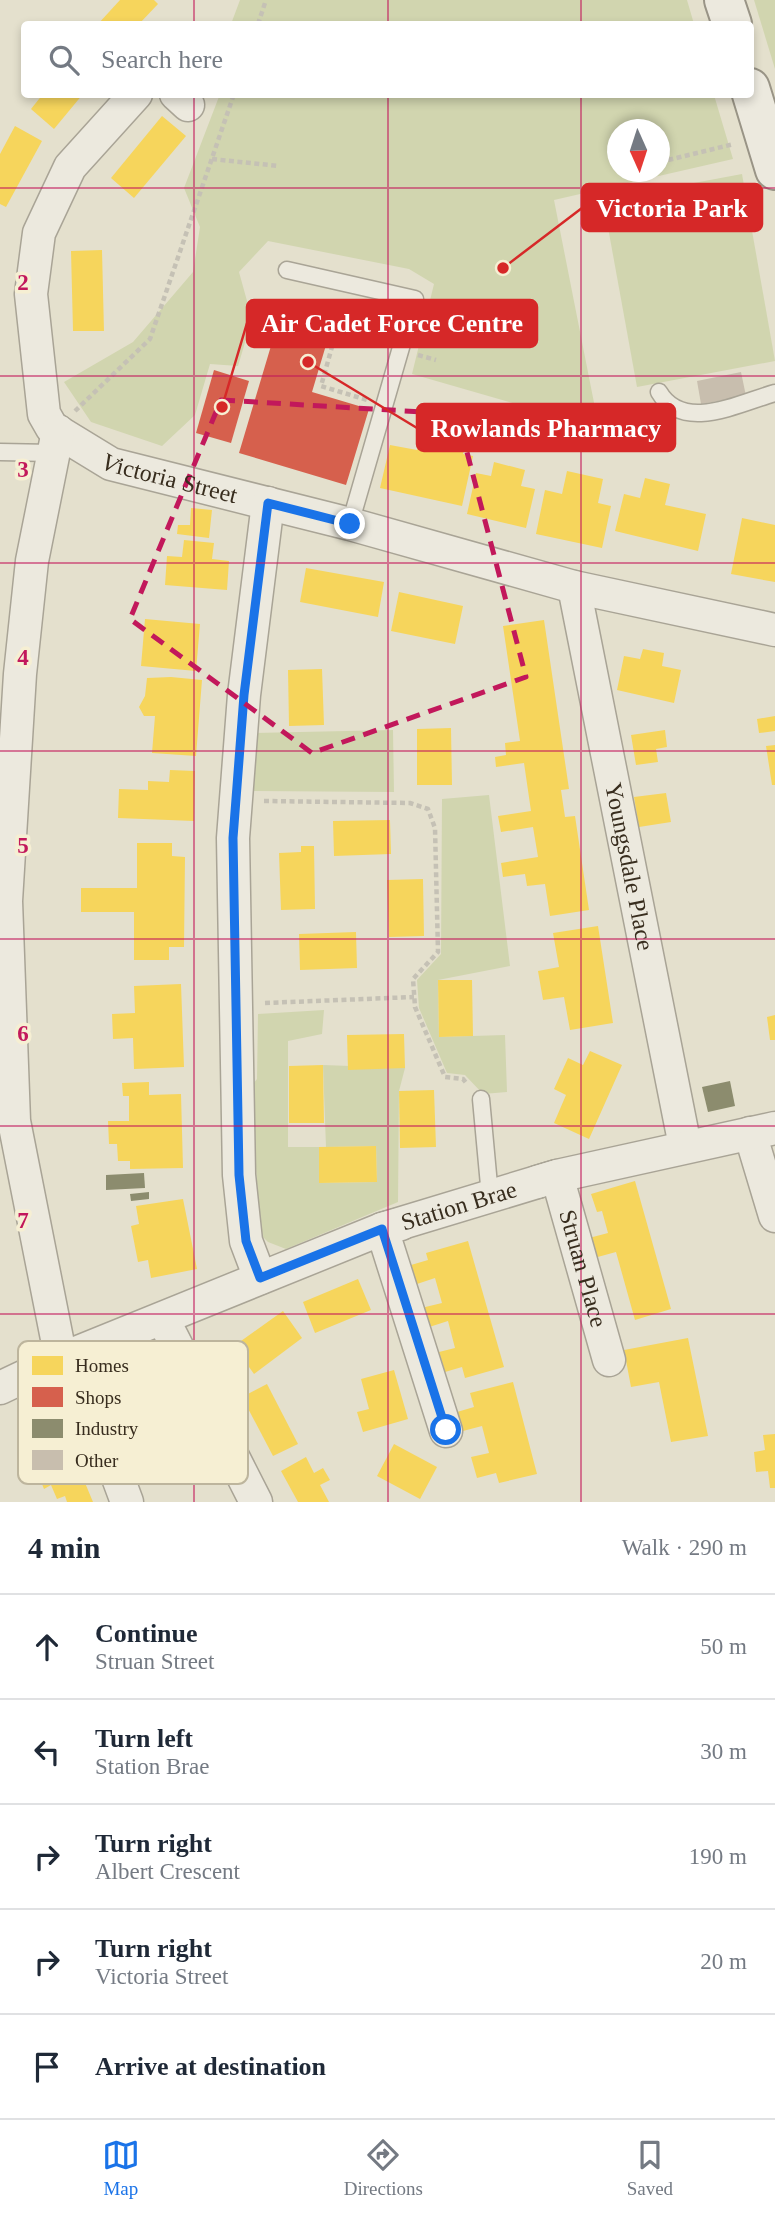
<!DOCTYPE html>
<meta charset="utf-8">
<style>
body{margin:0;font-family:Georgia,serif;background:#f6f6f7;color:#1f2937}
.compass{position:absolute;left:607px;top:119px;width:63px;height:63px;border-radius:50%;background:#fff;box-shadow:0 4px 10px #0003;rotate:177deg}
.stop{position:absolute;width:21px;height:21px;margin:-16px;border:5px solid #1a73e8;border-radius:50%;background:#fff}
.stop.end{background:#1a73e8;border-color:#fff;box-shadow:0 2px 7px #0008}
.list{margin:0;padding:0;list-style:none}
h2{display:flex;justify-content:space-between;align-items:center;height:91px;margin:0;padding:0 28px;font-size:30px}
h2 small{font-size:23px;font-weight:400;color:#747a83}
.list li{display:grid;grid-template-columns:46px 1fr auto;gap:21px;align-items:center;box-sizing:border-box;height:105px;padding:0 28px;border-top:2px solid #e0e1e3}
.list b{display:block;font-size:26px;white-space:nowrap}
.list p{margin:0;font-size:23px;white-space:nowrap;color:#747a83}
.list em{font-size:23px;font-style:normal;color:#747a83}
.icon{flex:none;width:38px;height:38px;fill:none;stroke:currentColor;stroke-width:2;stroke-linecap:round;stroke-linejoin:round}
.map{position:relative;flex:none;width:775px;height:1502px;overflow:hidden}
.search{position:absolute;background:#fff;box-shadow:0 4px 10px #0003;left:21px;right:21px;top:21px;height:77px;display:flex;align-items:center;gap:18px;box-sizing:border-box;padding:0 24px;border-radius:7px;color:#747a83;font-size:26px}
.sheet{height:616px;background:#fff}
nav{display:flex;justify-content:space-around;align-items:center;box-sizing:border-box;height:98px;border-top:2px solid #e0e1e3;background:#fff;font-size:19px;color:#747a83}
nav a{display:grid;justify-items:center;gap:4px}
nav .on{color:#1a73e8}
.map>svg:first-child{display:block}
</style>
<div class="map">
<svg width="775" height="1502" viewBox="0 0 775 1502">
<rect width="100%" height="100%" fill="#e4e0cd"/>
<g fill="#d1d5af" fill-rule="evenodd">
<path d="M240,0H687L694,24H231Z"/>
<path d="M754,0H775V69Z"/>
<path d="M220,94L714,95L733,159L554,200L599,428L412,374L434,284L409,269L268,241L239,272L252,319L238,366L210,364L195,415L162,446L91,422L64,382L133,342L193,272L200,227L184,188ZM618,130H660V172H618Z"/>
<path d="M742,174L775,361L637,387L603,200Z"/>
<path d="M393,730L394,792L248,791L254,733Z"/>
<path d="M489,795L510,966L438,980L439,1037L505,1035L507,1092L483,1094L465,1075L447,1073L419,1008L417,980L441,954L442,799Z"/>
<path d="M324,1010L322,1034L288,1041V1147H319L320,1183L377,1182L376,1146L326,1147L323,1065L405,1068L399,1091L398,1202L286,1249L268,1242L261,1235L250,1088L257,1079L258,1014Z"/>
</g>
<g fill="#f6d55c">
<path d="M120,0H154L158,4L139,24H98Z"/>
<path d="M43,94H83L54,129L31,109Z"/>
<path d="M162,116L186,136L134,198L111,178Z"/>
<path d="M15,126L42,141L6,207L0,204V154Z"/>
<path d="M102,250L104,331H73L71,251Z"/>
<path d="M433,435L466,442L463,454L473,456L462,506L380,488L390,445L417,450L419,442L430,445Z"/>
<path d="M494,462L525,470L521,486L535,489L526,528L467,514L476,473L491,476Z"/>
<path d="M567,471L603,479L598,503L611,506L602,548L536,534L545,490L562,494Z"/>
<path d="M645,478L670,484L665,505L706,514L698,551L615,531L624,494L640,498Z"/>
<path d="M191,508L212,510L209,538L177,534L178,525H190Z"/>
<path d="M742,518L775,525V582L731,574Z"/>
<path d="M184,540L214,543L212,559L229,561L227,590L165,585L167,556L182,557Z"/>
<path d="M306,568L384,582L378,617L300,602Z"/>
<path d="M399,592L463,606L455,644L391,631Z"/>
<path d="M145,619L200,624L196,671L141,666Z"/>
<path d="M544,620L569,789L561,790L565,817L575,816L589,910L550,916L545,884L527,886L525,874L503,877L501,863L538,857L533,827L501,832L498,816L531,811L524,763L496,767L495,757L506,755L505,743L520,741L503,626Z"/>
<path d="M643,649L664,653L662,666L681,670L674,703L617,690L624,656L640,659Z"/>
<path d="M322,669L324,725L289,726L288,670Z"/>
<path d="M171,677L202,680L196,756L152,753L155,716H144L139,707L145,696L147,678Z"/>
<path d="M775,716V731L759,733L757,719Z"/>
<path d="M451,728L452,785H417V729Z"/>
<path d="M665,730L667,747L656,749L658,762L636,765L631,735Z"/>
<path d="M775,745V785H772L766,746Z"/>
<path d="M170,770L195,771L194,821L118,818L119,789L148,790V781L169,782Z"/>
<path d="M666,793L671,822L639,827L634,797Z"/>
<path d="M390,820L391,854L334,856L333,821Z"/>
<path d="M137,843H172V856L185,857L184,947H169V960H134V912H81V888H137Z"/>
<path d="M301,846H314L315,909L281,910L279,853L301,852Z"/>
<path d="M423,879L424,936L389,937L387,880Z"/>
<path d="M598,926L613,1023L570,1030L564,997L543,1000L538,971L559,967L553,933Z"/>
<path d="M356,932L357,968L300,970L299,934Z"/>
<path d="M438,980H472L473,1036L439,1037Z"/>
<path d="M181,984L184,1067L134,1069L133,1038L113,1039L112,1014L135,1013L134,986Z"/>
<path d="M775,1015V1040H770L767,1017Z"/>
<path d="M404,1034L405,1068L348,1070L347,1035Z"/>
<path d="M590,1051L622,1065L589,1139L554,1123L566,1095L554,1089L568,1058L583,1065Z"/>
<path d="M323,1065L324,1123H289V1066Z"/>
<path d="M149,1082V1095L181,1094L183,1168L130,1169V1161H118L117,1144H109L108,1121H129V1096H123L122,1083Z"/>
<path d="M434,1090L436,1147L400,1148L399,1091Z"/>
<path d="M376,1146L377,1182L319,1183V1147Z"/>
<path d="M635,1181L671,1309L635,1320L616,1252L594,1258L589,1238L608,1233L602,1211L597,1212L591,1194Z"/>
<path d="M183,1199L197,1269L151,1278L148,1260L138,1262L131,1226L139,1224L136,1206Z"/>
<path d="M468,1241L504,1367L465,1378L462,1367L445,1372L439,1352L455,1348L448,1321L423,1329L417,1309L442,1303L435,1278L417,1284L411,1265L428,1260L426,1253Z"/>
<path d="M358,1279L371,1310L315,1333L303,1302Z"/>
<path d="M283,1311L302,1338L254,1374L234,1346Z"/>
<path d="M688,1338L708,1436L671,1442L659,1382L631,1387L624,1350Z"/>
<path d="M394,1370L408,1419L363,1432L357,1412L369,1409L361,1379Z"/>
<path d="M513,1382L537,1474L499,1483L496,1473L477,1478L471,1457L489,1453L482,1426L463,1431L457,1412L474,1407L470,1393Z"/>
<path d="M267,1384L298,1444L273,1456L242,1397Z"/>
<path d="M56,1426L78,1480L83,1478L93,1502H67L65,1496L57,1499L51,1485L44,1489L24,1439Z"/>
<path d="M775,1434V1488H770L768,1471L756,1472L754,1452L765,1450L763,1435Z"/>
<path d="M394,1444L437,1467L420,1499L377,1476Z"/>
<path d="M306,1457L314,1473L323,1468L330,1480L320,1485L329,1502H298L281,1471Z"/>
</g>
<g fill="#d6604d">
<path d="M282,309L332,325L312,392L369,409L346,485L239,453Z"/>
<path d="M214,370L249,381L231,443L196,433Z"/>
</g>
<g fill="#8c8c6e">
<path d="M730,1081L735,1106L708,1112L702,1087Z"/>
<path d="M144,1173L145,1188L106,1190V1175Z"/>
<path d="M149,1192V1199L131,1201L130,1194Z"/>
</g>
<path fill="#c8beae" d="M741,372L746,396L701,404L697,381Z"/>
<g fill="none" stroke-linecap="round" stroke-linejoin="round">
<g stroke="#a9a496" stroke-width="19">
<g id="service">
<path d="M287,270L415,299L350,524"/>
<path d="M659,392C683,433 739,403 775,393"/>
<path d="M0,452L53,453"/>
<path d="M481,1099L490,1196"/>
</g>
</g>
<g stroke="#a9a496" stroke-width="35">
<g id="minor">
<path id="s1" d="M136,94L70,167L39,233L31,294L44,414L52,428L111,464L350,524L574,587L775,630"/>
<path d="M176,94L188,105"/>
<path d="M58,431L32,561L20,674L6,901L14,1121L61,1359"/>
<path id="s2" d="M574,587L685,1146"/>
<path d="M750,1133L775,1216"/>
<path id="s3" d="M537,1182L557,1176L609,1360"/>
<path d="M401,1224L382,1229L446,1431"/>
<path d="M260,1278L246,1241L239,1175L233,838L244,695L268,503"/>
<path d="M163,1319L256,1502"/>
<path d="M72,1354L127,1502"/>
<path id="s4" d="M0,1388L61,1359L382,1229L557,1176L775,1128"/>
</g>
</g>
<g stroke="#999486" stroke-width="42">
<g id="secondary">
<path d="M724,0L732,24"/>
<path d="M750,88L775,170"/>
</g>
</g>
<g stroke="#c5c1b5" stroke-width="4.5" stroke-dasharray="5 3.5" stroke-linecap="butt">
<path d="M258,24L266,0"/>
<path d="M212,159L279,166"/>
<path d="M660,162L734,144"/>
<path d="M337,329L321,386L367,400"/>
<path d="M418,355L436,360"/>
<path d="M75,411L150,339L234,94"/>
<path d="M264,801L410,803L428,809L435,828L438,952L413,979L415,1007L445,1077L463,1079L467,1084"/>
<path d="M265,1003L414,997"/>
</g>
<use href="#service" stroke="#ece9de" stroke-width="16"/>
<use href="#minor" stroke="#ece9de" stroke-width="32"/>
<use href="#secondary" stroke="#ece9de" stroke-width="38"/>
</g>
<g fill="none" stroke-linecap="round" stroke-linejoin="round">
<path stroke="#1a73e8" stroke-width="9" d="M350,524L268,503L244,695L233,838L239,1175L246,1241L260,1278L382,1229L446,1430"/>
</g>
<path fill="none" stroke="#c2185b" stroke-width="5" stroke-dasharray="14 9" stroke-linejoin="round" d="M221,400L457,414L526,677L312,753L130,619Z"/>
<path fill="none" stroke="#c2185b" stroke-width="2" stroke-opacity="0.55" d="M194,0V24M388,0V24M581,0V24M194,94V1502M388,94V1502M581,94V1502M0,188H775M0,376H775M0,563H775M0,751H775M0,939H775M0,1126H775M0,1314H775"/>
<g text-anchor="middle" stroke-width="7" stroke-linejoin="round" paint-order="stroke">
<g font-size="24" fill="#382d1e" stroke="#f6efd3">
<text dy="8" stroke="none"><textPath href="#s1" startOffset="499">Victoria Street</textPath></text>
<text dy="8" stroke="none"><textPath href="#s2" startOffset="285">Youngsdale Place</textPath></text>
<text dy="8" stroke="none"><textPath href="#s4" startOffset="494">Station Brae</textPath></text>
<text dy="8" stroke="none"><textPath href="#s3" startOffset="117">Struan Place</textPath></text>
</g>
</g>
<rect x="18" y="1341" width="230" height="143" rx="10" fill="#f6efd3" stroke="#bdb59d" stroke-width="2"/>
<rect x="32" y="1356" width="31" height="19" fill="#f6d55c"/>
<rect x="32" y="1387" width="31" height="20" fill="#d6604d"/>
<rect x="32" y="1419" width="31" height="19" fill="#8c8c6e"/>
<rect x="32" y="1450" width="31" height="20" fill="#c8beae"/>
<g font-size="19" fill="#382d1e">
<text x="75" y="1372">Homes</text>
<text x="75" y="1404">Shops</text>
<text x="75" y="1435">Industry</text>
<text x="75" y="1467">Other</text>
</g>
<g font-size="23" text-anchor="middle" font-weight="bold" fill="#c2185b" stroke="#f6efd3" stroke-width="7" stroke-linejoin="round" paint-order="stroke">
<text x="23" y="290">2</text>
<text x="23" y="477">3</text>
<text x="23" y="665">4</text>
<text x="23" y="853">5</text>
<text x="23" y="1041">6</text>
<text x="23" y="1228">7</text>
</g>
<path fill="none" stroke="#d62828" stroke-width="2.5" d="M503 268L582 208M222 407L247 323M308 362L417 428"/>
<g fill="#d62828" stroke="#f6efd3" stroke-width="2.5">
<circle cx="503" cy="268" r="7"/>
<circle cx="222" cy="407" r="7"/>
<circle cx="308" cy="362" r="7"/>
</g>
<g fill="#d62828" stroke="#d62828" stroke-width="2.5">
<rect x="582" y="184" width="180" height="47" rx="7"/>
<rect x="247" y="300" width="290" height="47" rx="7"/>
<rect x="417" y="404" width="258" height="47" rx="7"/>
</g>
<g font-size="26" text-anchor="middle" font-weight="bold" fill="#fff">
<text x="672" y="217">Victoria Park</text>
<text x="392" y="332">Air Cadet Force Centre</text>
<text x="546" y="437">Rowlands Pharmacy</text>
</g>
</svg>
<svg class="compass" viewBox="-18 -18 36 36"><path d="M0-13l5 13h-10z" fill="#e53935"/><path d="M0 13l5-13h-10z" fill="#747a83"/></svg>
<div class="stop" style="left:446px;top:1430px"></div>
<div class="stop end" style="left:350px;top:524px"></div>
<div class="search"><svg class="icon" aria-label="search" viewBox="0 0 24 24"><circle cx="10" cy="10" r="6"/><path d="M15 15l6 6"/></svg>Search here</div>
</div>
<section class="sheet">
<h2>4 min<small>Walk · 290 m</small></h2>
<ul class="list">
<li><svg class="icon" aria-label="ahead" viewBox="0 0 24 24"><path d="M12 20V5M6 11l6-6 6 6"/></svg><div><b>Continue</b><p>Struan Street</p></div><em>50 m</em></li>
<li><svg class="icon" aria-label="left" viewBox="0 0 24 24"><path d="M17 20v-9H6M10 6l-5 5 5 5"/></svg><div><b>Turn left</b><p>Station Brae</p></div><em>30 m</em></li>
<li><svg class="icon" aria-label="right" viewBox="0 0 24 24"><path d="M7 20v-9h11M14 6l5 5-5 5"/></svg><div><b>Turn right</b><p>Albert Crescent</p></div><em>190 m</em></li>
<li><svg class="icon" aria-label="right" viewBox="0 0 24 24"><path d="M7 20v-9h11M14 6l5 5-5 5"/></svg><div><b>Turn right</b><p>Victoria Street</p></div><em>20 m</em></li>
<li><svg class="icon" aria-label="arrive" viewBox="0 0 24 24"><path d="M6 21V4h12l-3 4 3 4H6"/></svg><div><b>Arrive at destination</b></div></li>
</ul>
</section>
<nav>
<a class="on"><svg class="icon" aria-label="map" viewBox="0 0 24 24"><path d="M3 6l6-2 6 2 6-2v14l-6 2-6-2-6 2zM9 4v14M15 6v14"/></svg>Map</a>
<a><svg class="icon" aria-label="directions" viewBox="0 0 24 24"><path d="M12 3l9 9-9 9-9-9zM9 14v-3h6M13 9l2 2-2 2"/></svg>Directions</a>
<a><svg class="icon" aria-label="saved" viewBox="0 0 24 24"><path d="M7 4h10v16l-5-4-5 4z"/></svg>Saved</a>
</nav>
